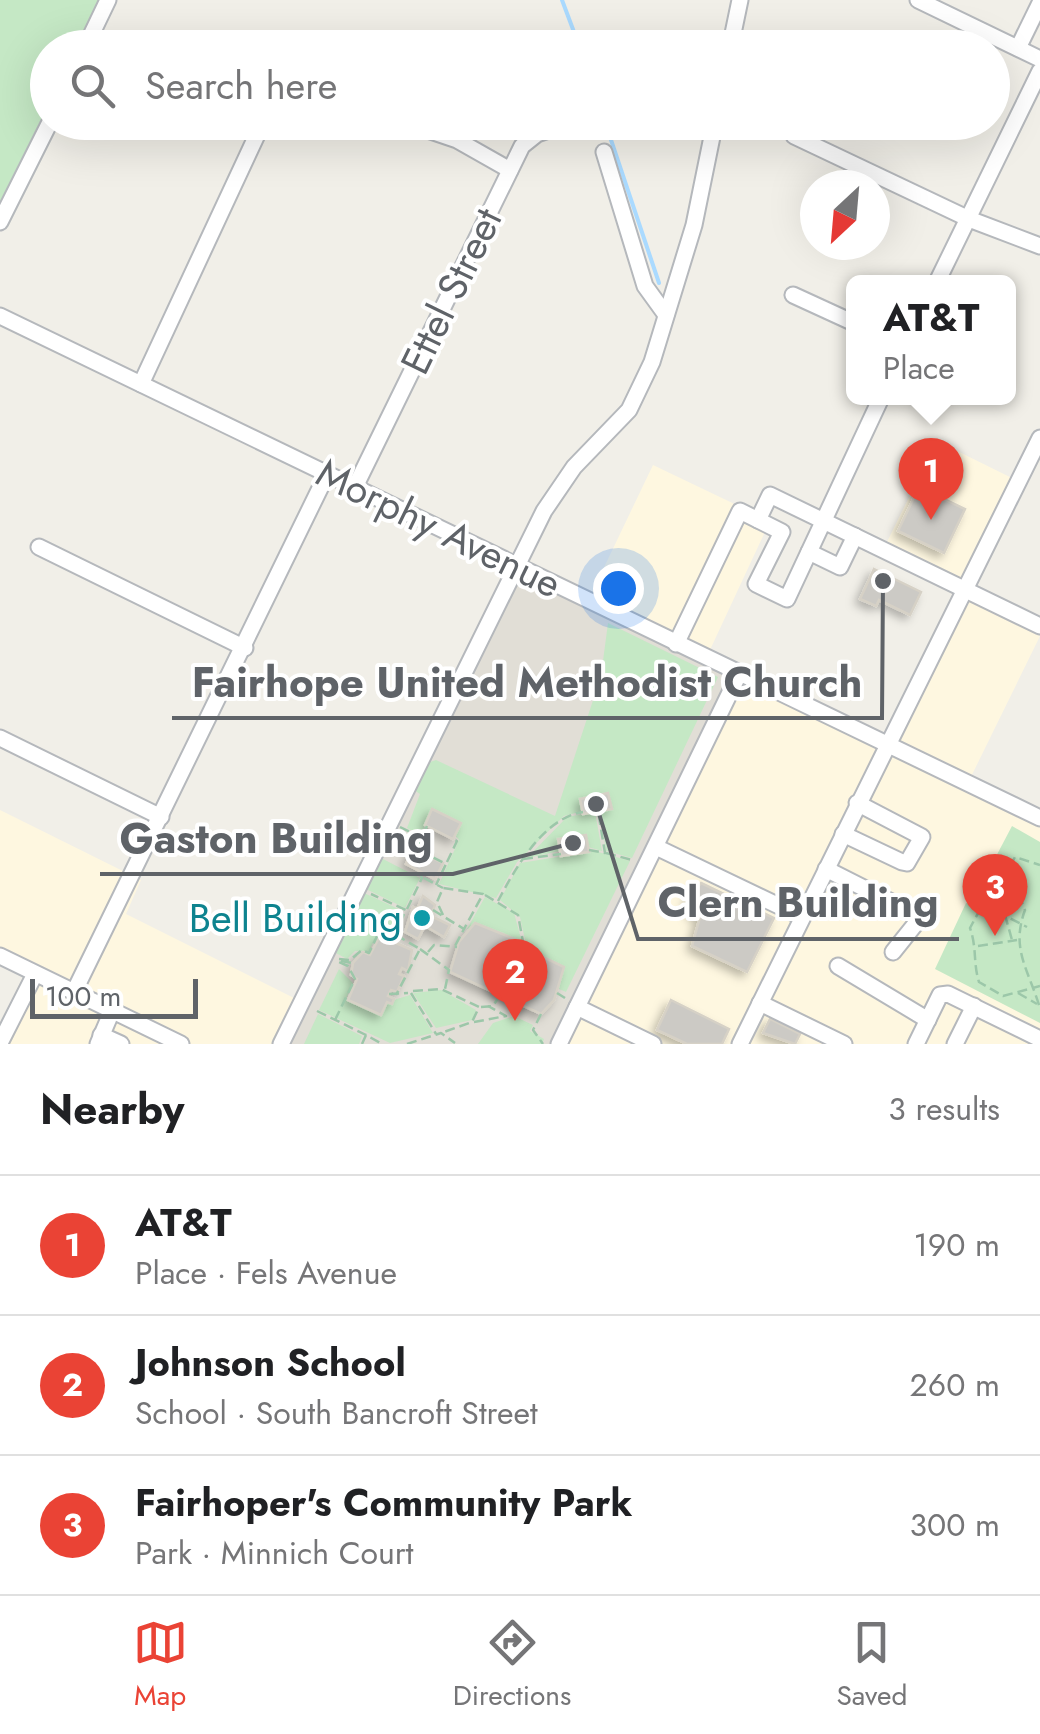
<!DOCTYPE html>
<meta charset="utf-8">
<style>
body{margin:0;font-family:Jost,sans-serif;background:#f6f6f6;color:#202124}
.compass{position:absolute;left:800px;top:170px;width:90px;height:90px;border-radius:50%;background:#fff;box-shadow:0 10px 40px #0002;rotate:206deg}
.scale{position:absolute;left:30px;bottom:25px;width:168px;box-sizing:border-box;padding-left:10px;border:5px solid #5f6368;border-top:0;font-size:28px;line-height:35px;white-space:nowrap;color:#5f6368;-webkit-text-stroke:8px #fff;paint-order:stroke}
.you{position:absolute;left:618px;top:588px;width:35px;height:35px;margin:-25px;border:8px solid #fff;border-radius:50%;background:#1a73e8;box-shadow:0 0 0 15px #1a73e833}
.badge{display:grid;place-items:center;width:65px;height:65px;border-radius:50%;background:#ea4335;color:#fff;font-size:32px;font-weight:700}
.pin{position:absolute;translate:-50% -82px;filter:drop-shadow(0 2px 5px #0008)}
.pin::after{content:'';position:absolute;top:52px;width:35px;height:30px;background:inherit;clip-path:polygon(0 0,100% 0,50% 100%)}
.popup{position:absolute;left:846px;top:275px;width:170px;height:130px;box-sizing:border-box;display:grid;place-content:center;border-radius:15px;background:#fff;filter:drop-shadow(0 2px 8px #0005);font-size:32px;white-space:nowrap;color:#757577}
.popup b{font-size:38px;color:#202124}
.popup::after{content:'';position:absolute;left:50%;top:100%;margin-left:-20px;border:20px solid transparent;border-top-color:#fff}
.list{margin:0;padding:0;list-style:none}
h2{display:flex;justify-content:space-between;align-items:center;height:130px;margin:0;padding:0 40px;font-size:42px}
h2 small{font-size:32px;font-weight:400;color:#757577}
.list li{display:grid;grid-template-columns:65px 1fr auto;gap:30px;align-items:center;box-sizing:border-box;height:140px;padding:0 40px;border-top:2px solid #e0e0e0}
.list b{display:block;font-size:38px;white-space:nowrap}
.list p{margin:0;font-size:32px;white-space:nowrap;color:#757577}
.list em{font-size:32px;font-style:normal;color:#757577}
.icon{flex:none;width:55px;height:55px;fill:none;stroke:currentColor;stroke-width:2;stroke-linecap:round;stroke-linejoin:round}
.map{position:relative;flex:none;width:1040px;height:1044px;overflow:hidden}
.search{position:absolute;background:#fff;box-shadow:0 10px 40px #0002;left:30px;right:30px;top:30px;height:110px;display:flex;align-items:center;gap:25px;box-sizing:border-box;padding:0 35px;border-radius:55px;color:#757577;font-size:38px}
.sheet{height:550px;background:#fff}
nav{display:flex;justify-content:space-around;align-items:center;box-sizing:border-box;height:140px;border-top:2px solid #e0e0e0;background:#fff;font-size:28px;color:#757577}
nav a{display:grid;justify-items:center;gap:5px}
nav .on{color:#ea4335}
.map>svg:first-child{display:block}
</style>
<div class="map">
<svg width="1040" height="1044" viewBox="0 0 1040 1044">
<defs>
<filter id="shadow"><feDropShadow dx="-4.5" dy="4.5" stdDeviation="5" flood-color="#0004"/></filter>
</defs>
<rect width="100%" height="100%" fill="#f1efe8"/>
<g fill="#fef7e0">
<path d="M937,441L1024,484L968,600L1040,636L965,789L1040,826V1044H553L586,605L653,465L770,521L709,652L883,737L955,594L880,556Z"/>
<path d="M0,810L141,880L126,914L306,1004L286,1044H0L26,978L0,965Z"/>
</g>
<path fill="#e1ded6" d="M518,573L734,676L553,1044H286Z"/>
<g fill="#c5e8c5">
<path d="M0,0H100L77,47L48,48L47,107L0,205Z"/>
<path d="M608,623L718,677L632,858L606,851L600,811L611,808L608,793L581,799L583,811L564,816L517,862L496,898L439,884L459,840L432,809L421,835L407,828L420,794L414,790L427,763L436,760L555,816L601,676Z"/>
<path d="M595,812L602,851L588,847L586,835L559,839L560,851L527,858L567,817Z"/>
<path d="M1012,826L1040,842V1023L935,969L966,903L971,904Z"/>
<path d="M595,851L630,861L566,992L559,989L563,967L527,949L520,917L500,900L520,863Z"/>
<path d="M381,858L420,878L405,908L366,889Z"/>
<path d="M364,893L403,911L393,932L381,927L369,951H355L347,959L334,952Z"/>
<path d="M485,897L514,913L522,942L501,932L467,929Z"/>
<path d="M339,969L353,983L346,999L381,1015L387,1002L410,995L433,1033L390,1043L319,1010Z"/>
<path d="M441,990L476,1010L472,1020L436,1028L413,993Z"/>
<path d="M318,1014L362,1036L359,1044H304Z"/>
<path d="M514,1016L533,1025L530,1031L544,1039L542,1044H478L493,1023Z"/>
</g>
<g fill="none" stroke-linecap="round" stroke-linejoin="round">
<g stroke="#aadaff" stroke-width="4">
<path d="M562,0L580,48"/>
<path d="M605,122L659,283"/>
</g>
</g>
<g fill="#cccac5" stroke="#d6d1c6" stroke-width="2.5" filter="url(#shadow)">
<path d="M919,487L965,509L944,553L898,531Z"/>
<path d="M874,569L921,592L910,615L879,600L876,606L860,599Z"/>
<path d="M608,793L612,809L583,814L580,799Z"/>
<path d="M432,809L461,823L453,839L425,825Z"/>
<path d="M586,835L589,852L561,856L558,839Z"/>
<path d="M413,849L443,863L435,879L406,864Z"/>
<path d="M701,883L774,918L747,972L692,946L700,917L691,912L694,905L687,902Z"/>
<path d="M423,896L435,905L431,916L450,925L444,937L425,926L418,939L405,932L413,907L417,909Z"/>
<path d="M475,923L522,942L520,946L564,967L554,1000L541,1014L450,972L459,942Z"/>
<path d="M380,936L412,950L408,971L402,968L399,974L404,976L397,992L391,990L388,996L394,999L392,1004L387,1002L381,1015L348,1000L357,979L351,975L353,963L363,952L370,955Z"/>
<path d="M671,1000L729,1029L722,1044H687L657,1030Z"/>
<path d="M770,1019L800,1034L795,1044L763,1033Z"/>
</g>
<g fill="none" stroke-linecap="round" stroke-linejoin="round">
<g stroke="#b5b8bc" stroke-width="19">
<g id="minor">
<path d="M918,0L1040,59"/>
<path d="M85,48L108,0"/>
<path d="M730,48L740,0"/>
<path d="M1018,48L1040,3"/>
<path d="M404,122L457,140L510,170"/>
<path d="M794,136L969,219L1040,246"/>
<path d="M604,152L645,286L666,315"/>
<path d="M0,222L50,122"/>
<path d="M937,282L1040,71"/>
<path d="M793,295L854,323"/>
<path d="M0,316L1040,818"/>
<path d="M141,384L263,122"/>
<path d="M881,398L787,599L756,584L782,532L758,520L770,495C860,538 950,583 1040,626"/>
<path d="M355,487L522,146L537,134L572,122"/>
<path d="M39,547L245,648"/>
<path d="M809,552L840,567L855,536"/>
<path d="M676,644L740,511L758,520"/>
<path d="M0,738L161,817"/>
<path d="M843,834L902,862L907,863L922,837L857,803"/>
<path d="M656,847L802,917"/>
<path d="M826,869L921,917L893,952"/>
<path d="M0,956L181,1044"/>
<path d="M838,966L928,1020"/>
<path d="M74,992L327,474"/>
<path d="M760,1003L844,1044"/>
<path d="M577,1007L653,1044"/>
<path d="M101,1035L121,1044"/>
<path d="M0,1043L35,974"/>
<path d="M98,1044L112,1011"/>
<path d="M281,1044L544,511L574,467L629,410L652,362L694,225L715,122"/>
<path d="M559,1044L739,674"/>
<path d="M740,1044L1040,438"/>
<path d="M916,1044L940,995L948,994L1040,1039"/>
<path d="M955,1044L974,1006"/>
</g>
</g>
<g stroke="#9cc7a9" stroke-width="2.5" stroke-dasharray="10 5" stroke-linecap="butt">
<path d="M427,826L416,849L446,864L436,885"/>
<path d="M400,827L420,837"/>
<path d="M589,850L605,853L598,811"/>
<path d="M606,853L632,860"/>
<path d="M523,859L561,854"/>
<path d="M447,862L457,841L453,839"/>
<path d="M1010,866L1015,857L1040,865"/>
<path d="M424,878L443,888"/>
<path d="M485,895L518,915L524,947"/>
<path d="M498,901C515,869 543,818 583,812"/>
<path d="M984,905L1027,927"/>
<path d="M407,909L422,878L419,873"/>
<path d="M433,910L464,929L455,946"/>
<path d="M443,915L437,902L443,888L483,894L464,929"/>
<path d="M1005,915L1012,940"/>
<path d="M396,935L420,949L396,995"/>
<path d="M978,946L1017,940"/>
<path d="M420,949L449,970L445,989"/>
<path d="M428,952L434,945L457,947"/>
<path d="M339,959L350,960L362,950L369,953L381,928L394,935L406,910L371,894"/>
<path d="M341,961L353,963"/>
<path d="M413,991L441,989L479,1007L472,1022L441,1033"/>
<path d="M411,993L436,1034"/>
<path d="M557,993L565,998"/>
<path d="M1018,993L1037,1004"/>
<path d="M389,994L408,993"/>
<path d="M1039,1005C1027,967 1011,948 1025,910L1008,867L997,878L970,928C977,948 973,963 979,982L1003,996L1040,986"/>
<path d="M481,1007L493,1006L500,995"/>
<path d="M317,1011L366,1035"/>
<path d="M541,1014L533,1030L543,1044"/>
<path d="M335,1020L355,979L348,966L337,961"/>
<path d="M474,1022L506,1016L488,1006"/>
<path d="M362,1044L366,1035L382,1044"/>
<path d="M407,1044L441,1033L455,1043"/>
</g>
<use href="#minor" stroke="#fff" stroke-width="15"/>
</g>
<circle fill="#0f9aa8" stroke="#fff" stroke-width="4" cx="422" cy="918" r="10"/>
<g text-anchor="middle" stroke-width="8" stroke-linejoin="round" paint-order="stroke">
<g font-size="40" fill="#5f6368" stroke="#fff">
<text transform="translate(451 291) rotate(-64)" y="14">Ettel Street</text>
<text transform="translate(439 528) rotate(26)" y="14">Morphy Avenue</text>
</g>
<g font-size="40" fill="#0d838f" stroke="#fff" text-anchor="end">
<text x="402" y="932">Bell Building</text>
</g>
</g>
<path fill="none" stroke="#5f6368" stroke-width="4" d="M883 581L882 718H172M573 843L453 874H100M596 804L638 939H959"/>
<g fill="#5f6368" stroke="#fff" stroke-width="4">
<circle cx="883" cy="581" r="10"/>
<circle cx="573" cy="843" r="10"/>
<circle cx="596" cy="804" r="10"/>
</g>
<g font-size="42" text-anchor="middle" font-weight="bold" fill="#5f6368" stroke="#fff" stroke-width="8" stroke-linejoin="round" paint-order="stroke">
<text x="527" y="697">Fairhope United Methodist Church</text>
<text x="276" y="853">Gaston Building</text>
<text x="798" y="917">Clern Building</text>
</g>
</svg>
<svg class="compass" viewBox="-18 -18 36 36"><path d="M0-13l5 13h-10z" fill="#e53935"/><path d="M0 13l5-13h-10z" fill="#757577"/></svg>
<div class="scale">100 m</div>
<div class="you"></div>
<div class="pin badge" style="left:931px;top:520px">1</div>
<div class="popup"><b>AT&amp;T</b>Place</div>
<div class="pin badge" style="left:515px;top:1021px">2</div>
<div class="pin badge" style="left:995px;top:936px">3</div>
<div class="search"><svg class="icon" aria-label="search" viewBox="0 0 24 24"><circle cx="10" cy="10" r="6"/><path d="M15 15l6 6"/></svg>Search here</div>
</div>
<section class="sheet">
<h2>Nearby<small>3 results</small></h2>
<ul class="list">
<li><span class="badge">1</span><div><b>AT&amp;T</b><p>Place · Fels Avenue</p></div><em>190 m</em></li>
<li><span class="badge">2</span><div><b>Johnson School</b><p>School · South Bancroft Street</p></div><em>260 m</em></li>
<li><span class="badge">3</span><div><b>Fairhoper's Community Park</b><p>Park · Minnich Court</p></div><em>300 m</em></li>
</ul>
</section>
<nav>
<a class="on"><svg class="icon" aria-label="map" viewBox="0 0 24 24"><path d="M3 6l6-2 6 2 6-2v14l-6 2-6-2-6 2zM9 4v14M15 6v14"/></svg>Map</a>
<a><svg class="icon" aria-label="directions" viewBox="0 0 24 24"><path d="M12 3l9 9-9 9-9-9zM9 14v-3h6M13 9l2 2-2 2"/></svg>Directions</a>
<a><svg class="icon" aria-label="saved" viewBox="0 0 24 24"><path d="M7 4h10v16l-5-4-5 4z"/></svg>Saved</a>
</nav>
